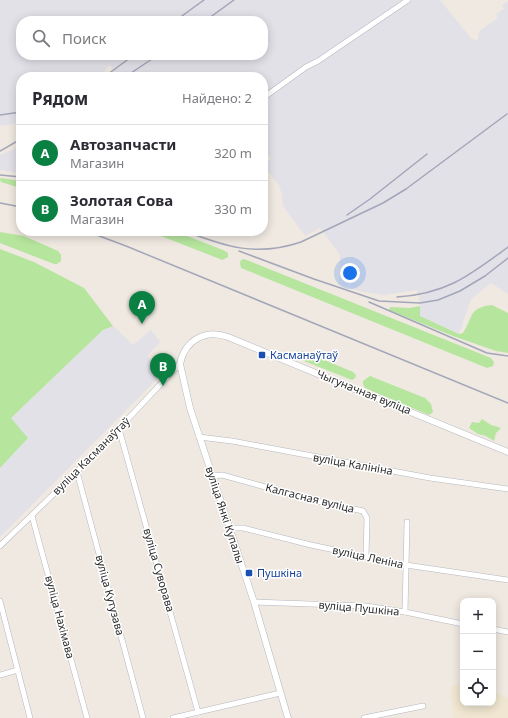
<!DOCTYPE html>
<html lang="ru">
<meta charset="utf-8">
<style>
body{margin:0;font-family:"Noto Sans",sans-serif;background:#f2f2f3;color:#2b2b33}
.controls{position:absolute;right:12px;bottom:12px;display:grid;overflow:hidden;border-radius:8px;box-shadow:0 2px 10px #0003}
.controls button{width:36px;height:36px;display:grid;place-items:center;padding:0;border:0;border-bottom:1px solid #e1e1e2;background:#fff;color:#2b2b33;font:20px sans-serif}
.you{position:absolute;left:350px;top:273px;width:14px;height:14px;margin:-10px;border:3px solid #fff;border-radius:50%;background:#1a73e8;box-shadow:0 0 0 6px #1a73e833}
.badge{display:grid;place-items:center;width:26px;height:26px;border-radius:50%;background:#0b8043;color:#fff;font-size:13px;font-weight:700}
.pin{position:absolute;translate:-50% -33px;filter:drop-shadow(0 1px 2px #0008)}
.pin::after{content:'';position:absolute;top:21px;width:14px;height:12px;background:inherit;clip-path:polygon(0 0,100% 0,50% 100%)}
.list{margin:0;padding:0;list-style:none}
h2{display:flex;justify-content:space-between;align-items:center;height:52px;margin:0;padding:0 16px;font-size:17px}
h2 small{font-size:13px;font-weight:400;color:#7c7c81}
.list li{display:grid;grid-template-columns:26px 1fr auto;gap:12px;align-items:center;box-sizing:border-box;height:56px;padding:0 16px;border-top:1px solid #e1e1e2}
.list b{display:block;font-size:15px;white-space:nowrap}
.list p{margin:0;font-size:13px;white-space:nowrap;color:#7c7c81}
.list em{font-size:13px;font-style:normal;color:#7c7c81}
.icon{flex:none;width:22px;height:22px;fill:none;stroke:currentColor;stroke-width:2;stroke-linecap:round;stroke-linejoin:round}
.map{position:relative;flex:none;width:508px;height:718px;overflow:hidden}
.search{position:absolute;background:#fff;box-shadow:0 2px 10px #0003;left:16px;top:16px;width:252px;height:44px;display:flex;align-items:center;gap:10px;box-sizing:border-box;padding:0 14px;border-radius:16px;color:#7c7c81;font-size:15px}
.panel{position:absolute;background:#fff;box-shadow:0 2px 10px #0003;left:16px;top:72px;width:252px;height:164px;border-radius:16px}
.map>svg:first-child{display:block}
</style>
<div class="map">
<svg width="508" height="718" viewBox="0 0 508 718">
<rect width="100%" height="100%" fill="#efe9e1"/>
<g fill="#e3e1e8" fill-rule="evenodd">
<path d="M0,0H440L471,38L478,41L479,31L498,18L496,14L504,9L502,5L508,1V294L491,283L471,299L459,334L420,316V303L417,290L384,295L359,291L339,284L340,255L320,228L305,236L283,206L282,194L278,184L271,175L263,167V165L271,159L263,148V77H118L116,76L115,77L112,73L114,72L110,65L99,77H21V123L0,126ZM21,21H263V55H21Z"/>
<path d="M21,146V173L0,170V155Z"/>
<path d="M113,326L133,345L151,330L160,342L147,356L163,373L0,537V468L28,438L11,418L103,330Z"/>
</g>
<path fill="#f0e6d1" d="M463,684V703H493V692L508,698V718H453L450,687Z"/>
<g fill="#b6e59e">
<path d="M1,178L21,181V188L1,182L0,179Z"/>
<path d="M148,231H174L223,250L228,253V257L222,260L220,259Z"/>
<path d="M0,232L24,236L58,251L61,255V261L57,264H54L0,243Z"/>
<path d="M0,249L34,262L84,288L113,326L103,330L11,418L28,438L0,468Z"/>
<path d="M244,259L491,358L494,362L493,366L487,368L241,268L240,263L241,260Z"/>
<path d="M492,305L508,313V353L496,351L453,336L389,310L390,307L409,308L420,306V316L459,334L463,333C474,316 468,308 492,305Z"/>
<path d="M303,351L353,372L356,375L355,378L352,380L299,359L297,355L298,353Z"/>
<path d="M370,376L425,398L431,404L433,412L429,415L365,388L363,384V381Z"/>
<path d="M482,419L491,425L501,428L496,433L494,441L486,436L478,434L469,428L472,422L479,423Z"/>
</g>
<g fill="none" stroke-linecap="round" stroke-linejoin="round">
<g stroke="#b4b7c1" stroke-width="6">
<g id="minor">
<path d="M263,98L306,67L318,61L408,0"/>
<path d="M119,429L198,712"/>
<path d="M199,437L232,441L430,478L508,489"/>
<path d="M77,472L143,718"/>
<path d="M212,476L222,475L312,500L363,511L367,518L366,557"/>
<path d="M32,516L87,718"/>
<path d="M229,528H243L311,545L406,565L508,580"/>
<path d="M0,546L98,451L170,374L180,364"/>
<path d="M0,601L30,718"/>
<path d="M254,602L366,606L405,612L463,624"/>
<path d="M405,612L407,522"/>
<path d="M493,629L508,632"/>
<path d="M0,675L18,670"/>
<path d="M173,718L280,693"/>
<path d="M364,718L423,706"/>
</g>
</g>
<g stroke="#b4b7c1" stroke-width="7">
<path id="tertiary" d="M288,718L254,602L190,408L180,364C185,340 205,329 228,337L508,452"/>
</g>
<use href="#minor" stroke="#fff" stroke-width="5"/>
<use href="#tertiary" stroke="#fff" stroke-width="6"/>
<g stroke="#a3a6b8" stroke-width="1.5">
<path d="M175,21L204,0"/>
<path d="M205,21L234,0"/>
<path d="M104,77L134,55"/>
<path d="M125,77L158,55"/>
<path d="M0,115L21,112"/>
<path d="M0,151L21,139"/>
<path d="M0,175L21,177"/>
<path d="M0,203L21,207"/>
<path d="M347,215L370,199L427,154"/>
<path d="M86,231L126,246L508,403"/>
<path d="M185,231C226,247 257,257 301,242L383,203L406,189L507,114"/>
<path d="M239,251L314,279L379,301L420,303L438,300L460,291L485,276L508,258"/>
<path d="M397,297C447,294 470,275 508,247"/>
<path d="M369,302L487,353L508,356"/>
</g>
</g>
<g fill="#1a4fb4" stroke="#fff" stroke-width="1.5">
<rect x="258" y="351" width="8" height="8" rx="2"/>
<rect x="245" y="569" width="8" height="8" rx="2"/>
</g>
<g text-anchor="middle" stroke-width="3" stroke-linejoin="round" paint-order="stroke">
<g font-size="11" fill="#164399" stroke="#fff" text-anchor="start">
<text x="270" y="359">Касманаўтаў</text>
<text x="257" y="577">Пушкіна</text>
</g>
<g font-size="11" fill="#2e2e2e" stroke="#fff">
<text transform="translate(364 392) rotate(22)" y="4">Чыгуначная вуліца</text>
<text transform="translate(91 456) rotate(-45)" y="4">вуліца Касманаўтаў</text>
<text transform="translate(353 464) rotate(10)" y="4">вуліца Калініна</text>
<text transform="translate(310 498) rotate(14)" y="4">Калгасная вуліца</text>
<text transform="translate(225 515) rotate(72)" y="4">вуліца Янкі Купалы</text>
<text transform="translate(368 557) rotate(12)" y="4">вуліца Леніна</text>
<text transform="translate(159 570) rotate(74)" y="4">вуліца Суворава</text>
<text transform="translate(110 595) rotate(75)" y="4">вуліца Кутузава</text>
<text transform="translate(359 608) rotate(5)" y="4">вуліца Пушкіна</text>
<text transform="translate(60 617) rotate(75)" y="4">вуліца Нахімава</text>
</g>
</g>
</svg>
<div class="controls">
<button>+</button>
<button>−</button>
<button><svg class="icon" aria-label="locate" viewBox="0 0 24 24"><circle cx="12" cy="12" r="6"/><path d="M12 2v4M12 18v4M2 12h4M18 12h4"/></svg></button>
</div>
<div class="you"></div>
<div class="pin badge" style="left:142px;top:324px">A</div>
<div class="pin badge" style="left:163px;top:386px">B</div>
<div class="search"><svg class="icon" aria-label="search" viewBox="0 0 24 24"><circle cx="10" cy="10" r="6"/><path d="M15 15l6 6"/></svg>Поиск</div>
<section class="panel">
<h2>Рядом<small>Найдено: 2</small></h2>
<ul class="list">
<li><span class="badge">A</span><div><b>Автозапчасти</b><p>Магазин</p></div><em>320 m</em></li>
<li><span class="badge">B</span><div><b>Золотая Сова</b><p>Магазин</p></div><em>330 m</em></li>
</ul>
</section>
</div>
